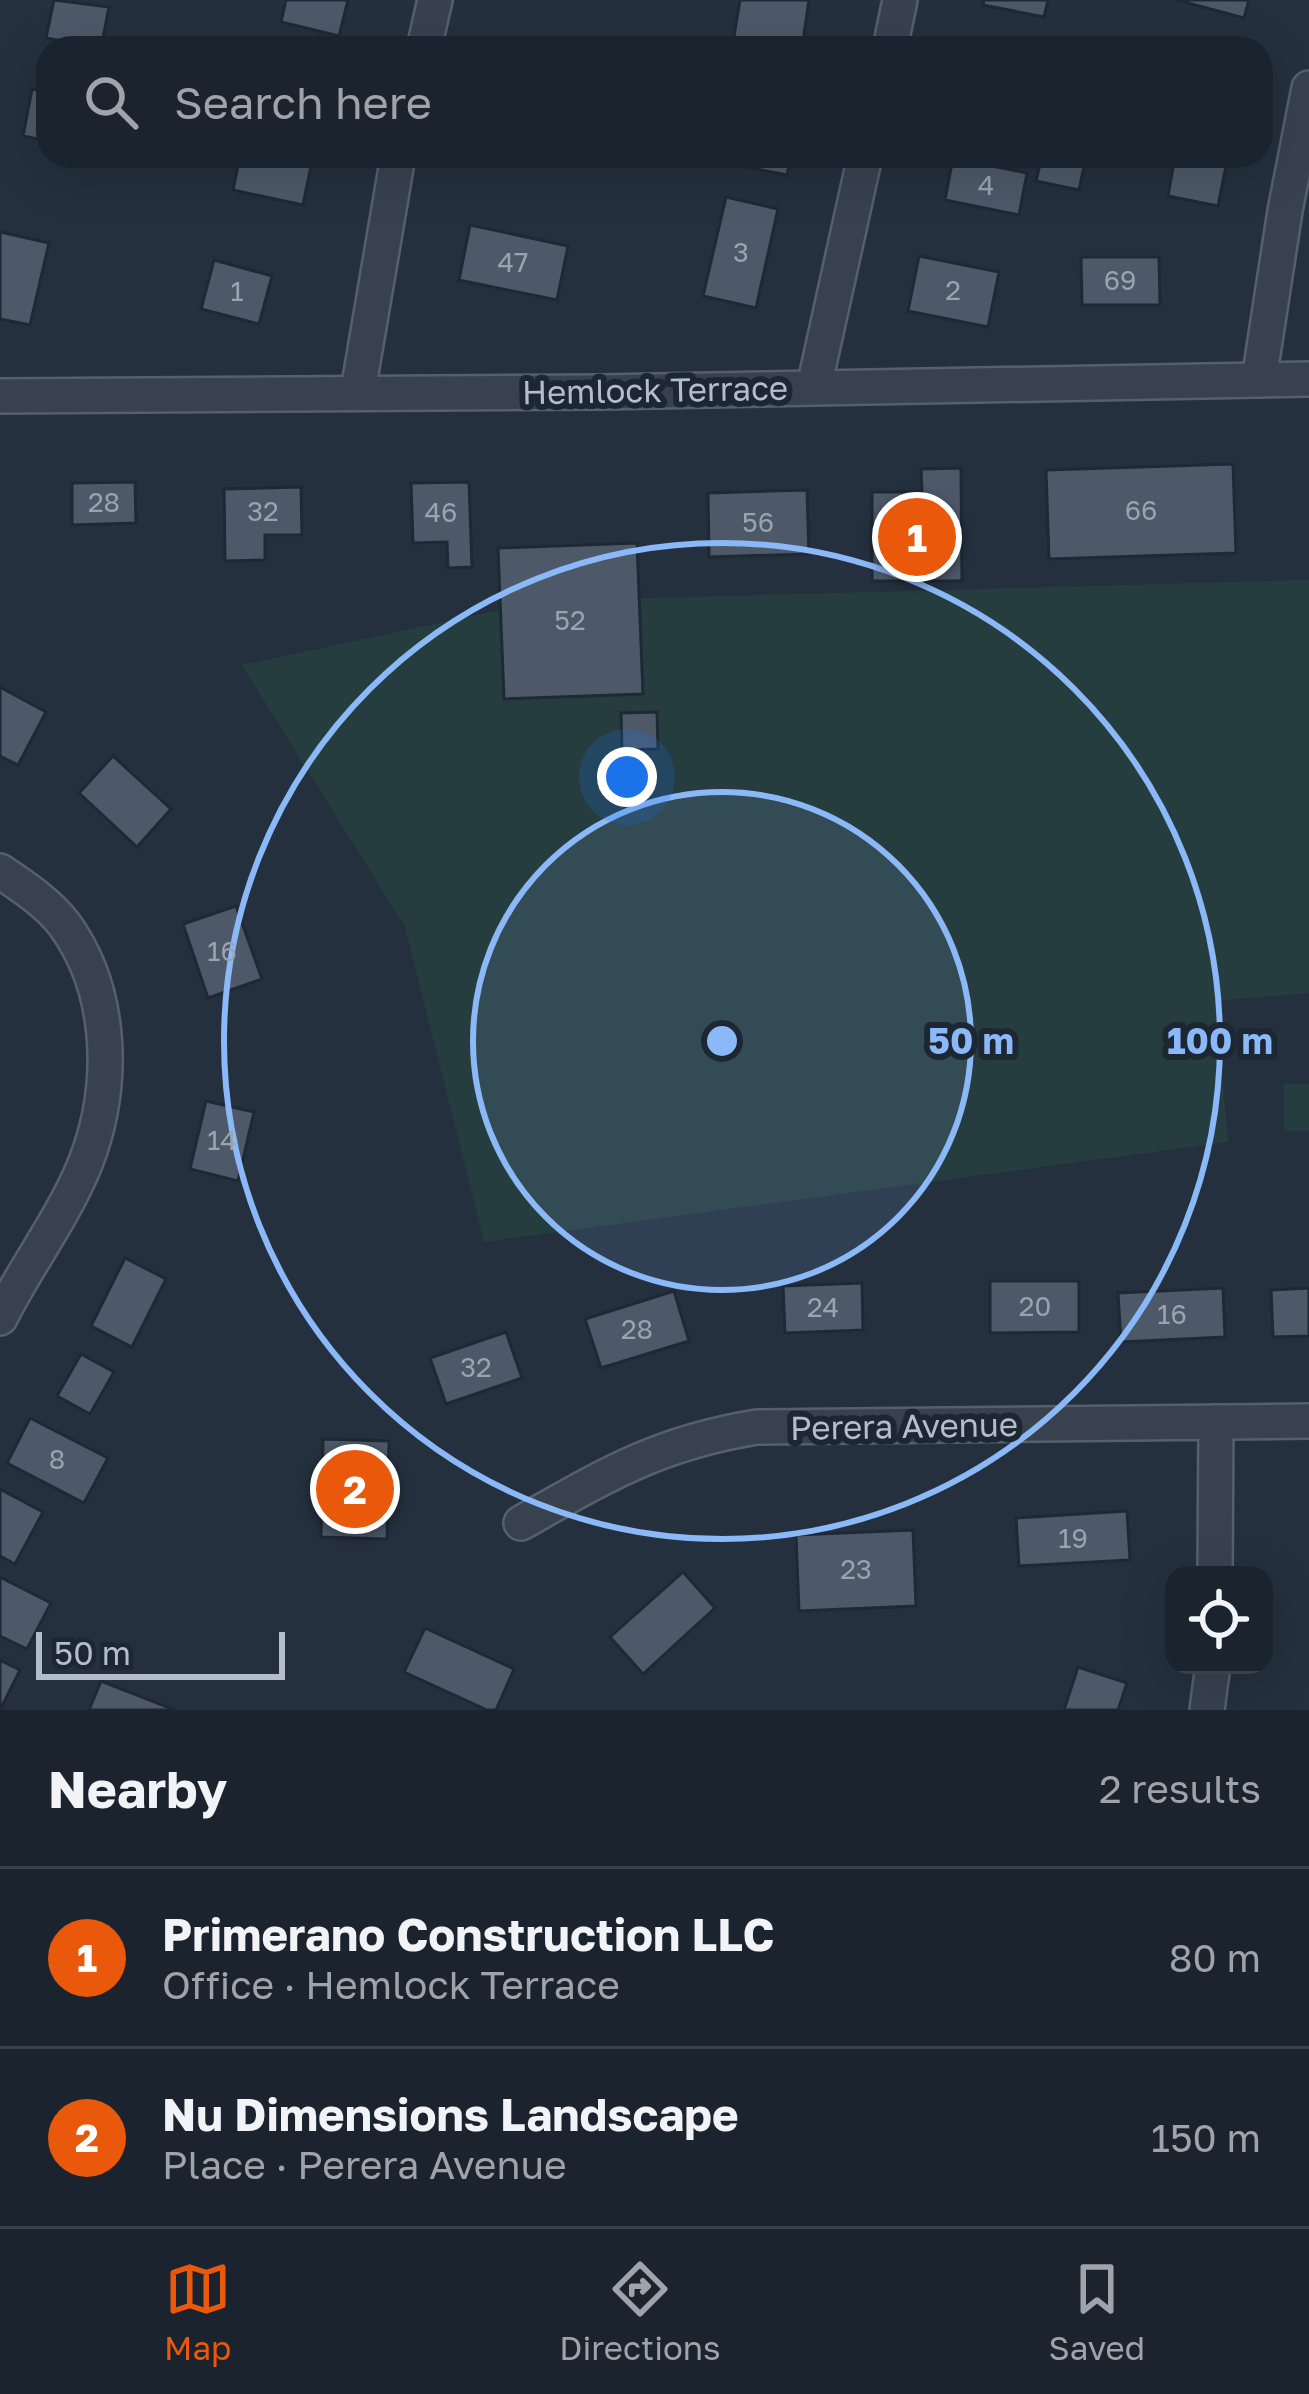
<!DOCTYPE html>
<meta charset="utf-8">
<style>
body{margin:0;font-family:"Golos Text",sans-serif;background:#242c36;color:#f1f3f6}
.controls{position:absolute;right:36px;bottom:36px;display:grid;overflow:hidden;border-radius:24px;box-shadow:0 12px 48px #0002}
.controls button{width:108px;height:108px;display:grid;place-items:center;padding:0;border:0;border-bottom:3px solid #39414a;background:#1b242e;color:#f1f3f6;font:60px sans-serif}
.scale{position:absolute;left:36px;bottom:30px;width:249px;box-sizing:border-box;padding-left:12px;border:6px solid #b4bdc9;border-top:0;font-size:33px;line-height:42px;white-space:nowrap;color:#b4bdc9;-webkit-text-stroke:9px #1d2733;paint-order:stroke}
.you{position:absolute;left:627px;top:777px;width:42px;height:42px;margin:-30px;border:9px solid #fff;border-radius:50%;background:#1a73e8;box-shadow:0 0 0 18px #1a73e833}
.badge{display:grid;place-items:center;width:78px;height:78px;border-radius:50%;background:#ea580c;color:#fff;font-size:39px;font-weight:700}
.pin{position:absolute;translate:-50% -50%;border:6px solid #fff;box-shadow:0 3px 12px #0006}
.list{margin:0;padding:0;list-style:none}
h2{display:flex;justify-content:space-between;align-items:center;height:156px;margin:0;padding:0 48px;font-size:51px}
h2 small{font-size:39px;font-weight:400;color:#a0a4aa}
.list li{display:grid;grid-template-columns:78px 1fr auto;gap:36px;align-items:center;box-sizing:border-box;height:180px;padding:0 48px;border-top:3px solid #39414a}
.list b{display:block;font-size:45px;white-space:nowrap}
.list p{margin:0;font-size:39px;white-space:nowrap;color:#a0a4aa}
.list em{font-size:39px;font-style:normal;color:#a0a4aa}
.icon{flex:none;width:66px;height:66px;fill:none;stroke:currentColor;stroke-width:2;stroke-linecap:round;stroke-linejoin:round}
.map{position:relative;flex:none;width:1309px;height:1710px;overflow:hidden}
.search{position:absolute;background:#1b242e;box-shadow:0 12px 48px #0002;left:36px;right:36px;top:36px;height:132px;display:flex;align-items:center;gap:30px;box-sizing:border-box;padding:0 42px;border-radius:36px;color:#a0a4aa;font-size:45px}
.sheet{height:516px;background:#1b242e}
nav{display:flex;justify-content:space-around;align-items:center;box-sizing:border-box;height:168px;border-top:3px solid #39414a;background:#1b242e;font-size:33px;color:#a0a4aa}
nav a{display:grid;justify-items:center;gap:6px}
nav .on{color:#ea580c}
.map>svg:first-child{display:block}
</style>
<div class="map">
<svg width="1309" height="1710" viewBox="0 0 1309 1710">
<rect width="100%" height="100%" fill="#24303e"/>
<g fill="#263d3f">
<path d="M1309,580V993L1216,1001L1228,1142L484,1242L405,927L242,665L541,601Z"/>
<rect x="1284" y="1084" width="25" height="47"/>
</g>
<g fill="#4d5969" stroke="#1f2935" stroke-width="3">
<path d="M54,0L109,7L101,48L46,38Z"/>
<path d="M286,0H348L339,36L281,22Z"/>
<path d="M740,0H809L802,48H732Z"/>
<path d="M984,0H1048L1044,17L983,5Z"/>
<path d="M1177,0H1249L1244,18Z"/>
<path d="M32,89L48,92V141L23,136Z"/>
<path d="M240,156H313L303,205L233,190Z"/>
<path d="M715,156H791L787,175L714,161Z"/>
<path d="M1042,156L1086,157L1079,190L1036,181Z"/>
<path d="M1175,156H1228L1218,206L1168,196Z"/>
<path d="M953,158L1027,173L1019,215L945,200Z"/>
<path d="M726,197L778,209L756,308L703,296Z"/>
<path d="M470,225L568,246L557,300L459,280Z"/>
<path d="M0,232L49,243L30,325L0,319Z"/>
<path d="M919,256L999,272L988,327L908,311Z"/>
<path d="M1081,257H1159L1160,305H1082Z"/>
<path d="M214,260L272,276L259,324L201,309Z"/>
<path d="M1233,464L1236,553L1049,559L1046,470Z"/>
<path d="M961,468L962,581H872V492H922L921,469Z"/>
<path d="M135,482L136,523L72,525V483Z"/>
<path d="M469,482L472,567L448,568L447,542L413,543L411,483Z"/>
<path d="M301,487L302,535H265V560L225,561L224,489Z"/>
<path d="M807,490L809,554L709,557L708,493Z"/>
<path d="M637,543L643,694L504,699L498,548Z"/>
<path d="M0,687L46,712L18,765L0,756Z"/>
<path d="M657,712L658,749L622,750L621,713Z"/>
<path d="M113,756L171,809L137,847L79,793Z"/>
<path d="M236,906L262,979L208,998L183,924Z"/>
<path d="M206,1101L254,1112L238,1181L190,1169Z"/>
<path d="M125,1258L166,1279L132,1347L91,1326Z"/>
<path d="M990,1281H1079V1332L990,1333Z"/>
<path d="M862,1283L863,1330L785,1333L783,1286Z"/>
<path d="M1223,1288L1225,1337L1121,1342L1118,1293Z"/>
<path d="M1309,1288V1336L1273,1337L1271,1290Z"/>
<path d="M674,1291L689,1341L601,1368L585,1319Z"/>
<path d="M506,1332L522,1378L446,1404L430,1358Z"/>
<path d="M81,1354L114,1372L90,1414L57,1396Z"/>
<path d="M30,1418L108,1458L84,1503L7,1463Z"/>
<path d="M323,1439L389,1441L387,1539L321,1537Z"/>
<path d="M0,1489L43,1512L15,1564L0,1556Z"/>
<path d="M1127,1511L1130,1560L1019,1566L1016,1518Z"/>
<path d="M913,1530L916,1606L799,1611L796,1535Z"/>
<path d="M683,1572L715,1608L643,1674L610,1637Z"/>
<path d="M0,1577L51,1603L27,1649L0,1636Z"/>
<path d="M425,1628L514,1669L496,1710H487L404,1672Z"/>
<path d="M0,1660L20,1670L0,1710Z"/>
<path d="M1078,1667L1127,1683L1118,1710H1064Z"/>
<path d="M101,1681L175,1710H89Z"/>
</g>
<g fill="none" stroke-linecap="round" stroke-linejoin="round">
<g stroke="#56606c" stroke-width="38">
<g id="minor">
<path d="M424,48L435,0"/>
<path d="M890,48L900,0"/>
<path d="M1259,380L1285,211L1309,88"/>
<path d="M814,387L865,156"/>
<path d="M358,391L398,156"/>
<path d="M0,396L601,392L1309,379"/>
<path d="M0,871C23,887 47,902 64,924C114,992 115,1088 85,1164C63,1218 26,1266 0,1318"/>
<path d="M521,1523C606,1475 658,1443 757,1427L1309,1421"/>
<path d="M1215,1575L1216,1422"/>
<path d="M1207,1710L1213,1665"/>
</g>
</g>
<use href="#minor" stroke="#38424e" stroke-width="33"/>
</g>
<circle cx="722" cy="1041" r="249" fill="#8bb8f7" fill-opacity=".12"/>
<g fill="none" stroke="#8bb8f7" stroke-width="6">
<circle cx="722" cy="1041" r="249"/>
<circle cx="722" cy="1041" r="498"/>
</g>
<g text-anchor="middle" stroke-width="12" stroke-linejoin="round" paint-order="stroke">
<g font-size="27" fill="#9aa4b1">
<text x="986" y="195">4</text>
<text x="741" y="262">3</text>
<text x="513" y="272">47</text>
<text x="1120" y="290">69</text>
<text x="953" y="300">2</text>
<text x="237" y="301">1</text>
<text x="104" y="512">28</text>
<text x="1141" y="520">66</text>
<text x="263" y="521">32</text>
<text x="441" y="522">46</text>
<text x="758" y="532">56</text>
<text x="570" y="630">52</text>
<text x="222" y="961">16</text>
<text x="222" y="1150">14</text>
<text x="1035" y="1316">20</text>
<text x="823" y="1317">24</text>
<text x="1172" y="1324">16</text>
<text x="637" y="1339">28</text>
<text x="476" y="1377">32</text>
<text x="57" y="1469">8</text>
<text x="1073" y="1548">19</text>
<text x="856" y="1579">23</text>
</g>
<g font-size="33" fill="#b4bdc9" stroke="#1d2733">
<text transform="translate(655 390) rotate(-1)" y="12">Hemlock Terrace</text>
<text transform="translate(904 1426) rotate(-1)" y="12">Perera Avenue</text>
</g>
</g>
<circle cx="722" cy="1041" r="18" fill="#8bb8f7" stroke="#1d2733" stroke-width="6"/>
<g font-size="36" text-anchor="middle" font-weight="bold" fill="#8bb8f7" stroke="#1d2733" stroke-width="12" stroke-linejoin="round" paint-order="stroke">
<text x="971" y="1054">50 m</text>
<text x="1220" y="1054">100 m</text>
</g>
</svg>
<div class="controls">
<button><svg class="icon" aria-label="locate" viewBox="0 0 24 24"><circle cx="12" cy="12" r="6"/><path d="M12 2v4M12 18v4M2 12h4M18 12h4"/></svg></button>
</div>
<div class="scale">50 m</div>
<div class="you"></div>
<div class="pin badge" style="left:917px;top:537px">1</div>
<div class="pin badge" style="left:355px;top:1489px">2</div>
<div class="search"><svg class="icon" aria-label="search" viewBox="0 0 24 24"><circle cx="10" cy="10" r="6"/><path d="M15 15l6 6"/></svg>Search here</div>
</div>
<section class="sheet">
<h2>Nearby<small>2 results</small></h2>
<ul class="list">
<li><span class="badge">1</span><div><b>Primerano Construction LLC</b><p>Office · Hemlock Terrace</p></div><em>80 m</em></li>
<li><span class="badge">2</span><div><b>Nu Dimensions Landscape</b><p>Place · Perera Avenue</p></div><em>150 m</em></li>
</ul>
</section>
<nav>
<a class="on"><svg class="icon" aria-label="map" viewBox="0 0 24 24"><path d="M3 6l6-2 6 2 6-2v14l-6 2-6-2-6 2zM9 4v14M15 6v14"/></svg>Map</a>
<a><svg class="icon" aria-label="directions" viewBox="0 0 24 24"><path d="M12 3l9 9-9 9-9-9zM9 14v-3h6M13 9l2 2-2 2"/></svg>Directions</a>
<a><svg class="icon" aria-label="saved" viewBox="0 0 24 24"><path d="M7 4h10v16l-5-4-5 4z"/></svg>Saved</a>
</nav>
